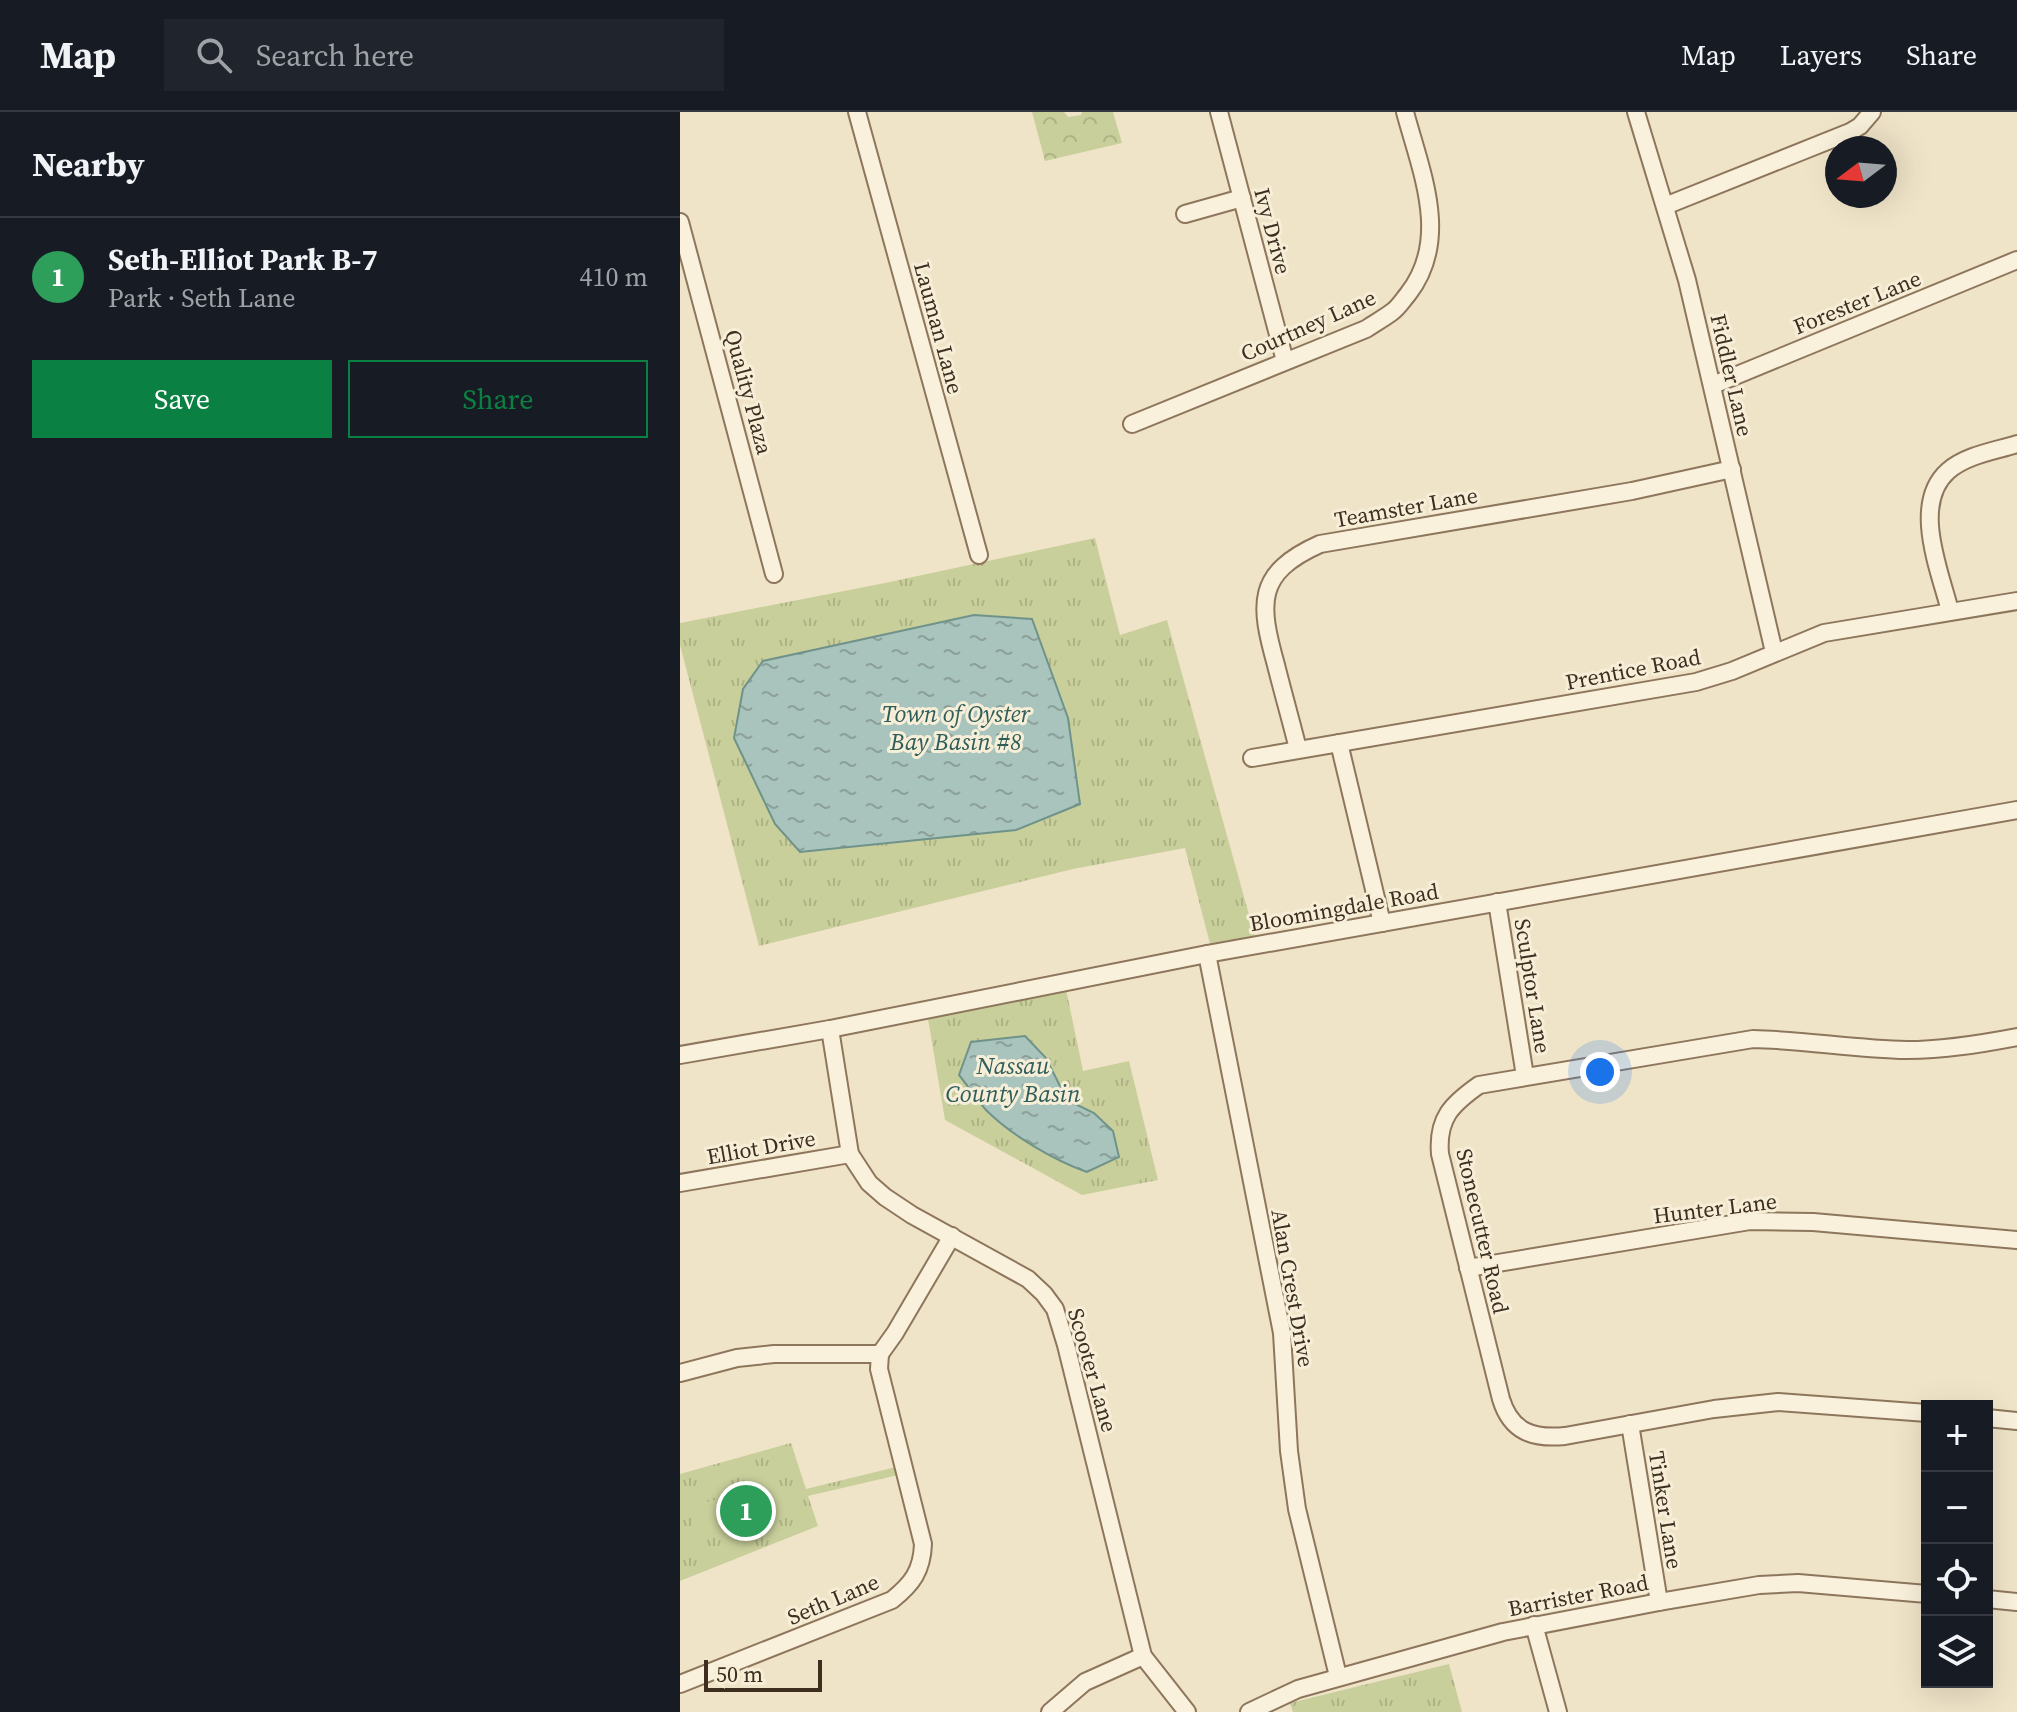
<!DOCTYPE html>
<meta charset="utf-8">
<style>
body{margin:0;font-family:"Source Serif 4",serif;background:#20242c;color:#f1f3f6}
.controls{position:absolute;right:24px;bottom:24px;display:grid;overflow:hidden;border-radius:0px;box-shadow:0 8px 32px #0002}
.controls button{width:72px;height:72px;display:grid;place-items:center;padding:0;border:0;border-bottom:2px solid #363941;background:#171b24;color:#f1f3f6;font:40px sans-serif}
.compass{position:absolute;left:1145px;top:24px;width:72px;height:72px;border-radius:50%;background:#171b24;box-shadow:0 8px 32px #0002;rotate:254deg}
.scale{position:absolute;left:24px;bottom:20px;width:118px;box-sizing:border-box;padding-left:8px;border:4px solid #3d2e20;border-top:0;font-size:22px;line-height:28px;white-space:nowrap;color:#3d2e20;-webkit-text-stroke:6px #f7eed8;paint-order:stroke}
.you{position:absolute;left:920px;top:960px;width:28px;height:28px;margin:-20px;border:6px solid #fff;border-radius:50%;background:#1a73e8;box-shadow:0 0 0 12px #1a73e833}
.badge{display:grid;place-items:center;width:52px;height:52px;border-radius:50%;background:#0b8043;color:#fff;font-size:26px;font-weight:700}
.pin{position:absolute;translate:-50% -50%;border:4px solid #fff;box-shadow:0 2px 8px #0006}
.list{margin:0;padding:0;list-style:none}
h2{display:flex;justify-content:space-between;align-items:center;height:104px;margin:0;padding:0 32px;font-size:34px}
h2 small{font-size:26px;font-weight:400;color:#9ea1a6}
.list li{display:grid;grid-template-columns:52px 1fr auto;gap:24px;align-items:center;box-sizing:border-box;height:120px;padding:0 32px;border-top:2px solid #363941}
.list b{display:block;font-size:30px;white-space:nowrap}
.list p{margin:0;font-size:26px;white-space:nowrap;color:#9ea1a6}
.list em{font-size:26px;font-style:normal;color:#9ea1a6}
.actions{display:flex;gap:16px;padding:24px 32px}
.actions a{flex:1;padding:18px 0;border:2px solid #0b8043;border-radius:0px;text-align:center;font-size:28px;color:#0b8043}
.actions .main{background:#0b8043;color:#fff}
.icon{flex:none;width:44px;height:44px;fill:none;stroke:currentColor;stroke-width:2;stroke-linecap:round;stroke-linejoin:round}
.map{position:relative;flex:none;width:1337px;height:1600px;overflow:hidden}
header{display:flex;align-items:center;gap:48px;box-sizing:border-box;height:112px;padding:0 40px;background:#171b24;border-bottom:2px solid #363941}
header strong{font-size:38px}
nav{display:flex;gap:44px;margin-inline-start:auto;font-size:28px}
.search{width:560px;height:72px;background:#20242c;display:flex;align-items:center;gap:20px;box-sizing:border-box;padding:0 28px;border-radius:0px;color:#9ea1a6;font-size:30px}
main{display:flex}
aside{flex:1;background:#171b24}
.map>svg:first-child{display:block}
</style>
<header>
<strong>Map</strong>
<div class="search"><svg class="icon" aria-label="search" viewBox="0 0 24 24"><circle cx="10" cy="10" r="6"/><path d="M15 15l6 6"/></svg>Search here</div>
<nav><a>Map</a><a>Layers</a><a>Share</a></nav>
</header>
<main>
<aside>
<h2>Nearby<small></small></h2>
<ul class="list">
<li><span class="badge" style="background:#2e9e5b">1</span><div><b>Seth-Elliot Park B-7</b><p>Park · Seth Lane</p></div><em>410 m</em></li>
</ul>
<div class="actions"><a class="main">Save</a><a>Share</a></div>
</aside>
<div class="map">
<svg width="1337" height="1600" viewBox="0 0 1337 1600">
<defs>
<pattern id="grass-tufts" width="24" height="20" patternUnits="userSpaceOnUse" patternTransform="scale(2)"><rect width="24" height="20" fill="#c9cf9b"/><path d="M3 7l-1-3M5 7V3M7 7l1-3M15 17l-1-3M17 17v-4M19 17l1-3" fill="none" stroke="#aeb285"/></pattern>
<pattern id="forest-crowns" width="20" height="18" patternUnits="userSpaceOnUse" patternTransform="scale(2)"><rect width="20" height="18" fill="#c9cf9b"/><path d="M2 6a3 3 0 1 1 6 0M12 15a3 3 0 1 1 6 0" fill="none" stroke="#aeb285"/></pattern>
<pattern id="water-ripples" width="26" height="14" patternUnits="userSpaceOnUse" patternTransform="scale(2)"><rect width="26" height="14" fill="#a9c4bc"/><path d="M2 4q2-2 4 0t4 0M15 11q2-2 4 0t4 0" fill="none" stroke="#8ba098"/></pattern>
</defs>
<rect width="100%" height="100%" fill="#f0e4c8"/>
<g fill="url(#grass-tufts)">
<path d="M415,426L440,523L487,508L578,835L533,843L505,736L393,757L79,834L0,533V511L205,471Z"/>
<path d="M386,877L403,959L449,949L478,1068L402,1083L265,1008L248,907Z"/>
<path d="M111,1331L126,1377L216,1355L218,1363L128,1384L138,1414L0,1469V1362Z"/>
<path d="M769,1552L782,1600H613L610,1591Z"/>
</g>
<path fill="url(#forest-crowns)" d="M352,0H384L388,5L401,3L402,0H433L442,31L365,49Z"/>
<path fill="#c9cf9b" d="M49,1384L55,1406L14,1418L8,1395Z"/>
<g fill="url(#water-ripples)" stroke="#6f938a" stroke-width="2">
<path d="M294,503L352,507L388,606L400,692L336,718L120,740L95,712L54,626L63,577L83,549Z"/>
<path d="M345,924L366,946L387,988L414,1001L433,1019L439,1045L407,1060C373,1048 331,1023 306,998C296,987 288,974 279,963L291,930Z"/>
</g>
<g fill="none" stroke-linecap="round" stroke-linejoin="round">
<g stroke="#8d765c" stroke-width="20">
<g id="minor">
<path d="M177,0L299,443"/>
<path d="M539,0L605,249"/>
<path d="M956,0L1007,168L1094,540"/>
<path d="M985,94L1170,20L1180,14L1192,0"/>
<path d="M505,102L562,86"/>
<path d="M0,110L94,462"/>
<path d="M1033,273L1337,148"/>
<path d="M452,312L686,217C695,211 704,206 712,200C718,196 723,188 728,182C771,127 741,60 725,0"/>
<path d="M1270,499C1260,459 1231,392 1268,359C1286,343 1315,339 1337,332"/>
<path d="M659,631L702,811"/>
<path d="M618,637C611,609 603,581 596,553C579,492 575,461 640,432L952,379L1052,357"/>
<path d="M572,646L1016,570L1052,559L1144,521L1337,489"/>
<path d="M817,790L845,964"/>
<path d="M527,842L602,1221L609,1339L617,1397L658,1564"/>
<path d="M150,917L170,1042L189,1071L205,1085L232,1103L348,1167L364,1182L375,1197L386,1233L463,1544L507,1600"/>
<path d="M0,943L150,917L527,842L1337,698"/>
<path d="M0,1071L170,1042"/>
<path d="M788,1156L1070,1109L1133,1110L1337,1128"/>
<path d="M200,1242L215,1221L272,1124"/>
<path d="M0,1261L57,1246L94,1242H200"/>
<path d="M1247,1301L1098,1290L1034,1297L885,1324C853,1327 831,1320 821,1287L760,1042C757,1006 772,992 799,973L1073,927C1124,928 1175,937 1227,938C1264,938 1300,932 1337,925"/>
<path d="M1307,1306L1337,1309"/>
<path d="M950,1312L979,1490"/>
<path d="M1307,1487L1337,1490"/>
<path d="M854,1513L878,1600"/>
<path d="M0,1572L212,1488C232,1472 242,1459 243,1432L199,1257L200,1242"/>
<path d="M370,1600L405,1570L463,1544"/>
<path d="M569,1600L618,1577L823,1520L979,1490L1079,1473L1118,1471L1247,1482"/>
</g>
</g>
<use href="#minor" stroke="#faf1dc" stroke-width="16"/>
</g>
<g text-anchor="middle" stroke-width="6" stroke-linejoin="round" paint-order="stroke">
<g font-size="22" fill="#3d2e20" stroke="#f7eed8">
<text transform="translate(593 119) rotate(75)" y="8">Ivy Drive</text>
<text transform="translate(1177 190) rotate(-22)" y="8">Forester Lane</text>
<text transform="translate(628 213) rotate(-24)" y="8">Courtney Lane</text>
<text transform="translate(259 216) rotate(75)" y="8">Lauman Lane</text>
<text transform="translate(1052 263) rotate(77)" y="8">Fiddler Lane</text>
<text transform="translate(69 280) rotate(75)" y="8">Quality Plaza</text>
<text transform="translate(726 395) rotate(-10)" y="8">Teamster Lane</text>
<text transform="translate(953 557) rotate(-11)" y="8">Prentice Road</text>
<text transform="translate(664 795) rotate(-10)" y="8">Bloomingdale Road</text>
<text transform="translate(853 874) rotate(81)" y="8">Sculptor Lane</text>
<text transform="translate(81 1035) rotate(-10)" y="8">Elliot Drive</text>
<text transform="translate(1035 1096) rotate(-7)" y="8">Hunter Lane</text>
<text transform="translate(803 1119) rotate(77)" y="8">Stonecutter Road</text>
<text transform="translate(613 1176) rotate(80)" y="8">Alan Crest Drive</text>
<text transform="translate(413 1258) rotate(74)" y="8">Scooter Lane</text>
<text transform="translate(986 1398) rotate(81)" y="8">Tinker Lane</text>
<text transform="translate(898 1483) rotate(-11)" y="8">Barrister Road</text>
<text transform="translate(153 1487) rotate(-23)" y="8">Seth Lane</text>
</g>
<g font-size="24" font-style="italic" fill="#2f5d5a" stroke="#f7eed8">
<text x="276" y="610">Town of Oyster<tspan x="276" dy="28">Bay Basin #8</tspan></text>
<text x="333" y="962">Nassau<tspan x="333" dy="28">County Basin</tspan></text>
</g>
</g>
</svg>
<div class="controls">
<button>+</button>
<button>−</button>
<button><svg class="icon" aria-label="locate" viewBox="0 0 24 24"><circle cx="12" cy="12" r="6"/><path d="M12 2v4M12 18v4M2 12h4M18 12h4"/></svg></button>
<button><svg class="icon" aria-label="layers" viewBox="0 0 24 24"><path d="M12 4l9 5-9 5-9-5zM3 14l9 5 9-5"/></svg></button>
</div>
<svg class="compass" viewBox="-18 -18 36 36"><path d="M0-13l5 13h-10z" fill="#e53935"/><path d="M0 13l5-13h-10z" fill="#9ea1a6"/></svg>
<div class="scale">50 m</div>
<div class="you"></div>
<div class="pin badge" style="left:66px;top:1399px;background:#2e9e5b">1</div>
</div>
</main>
